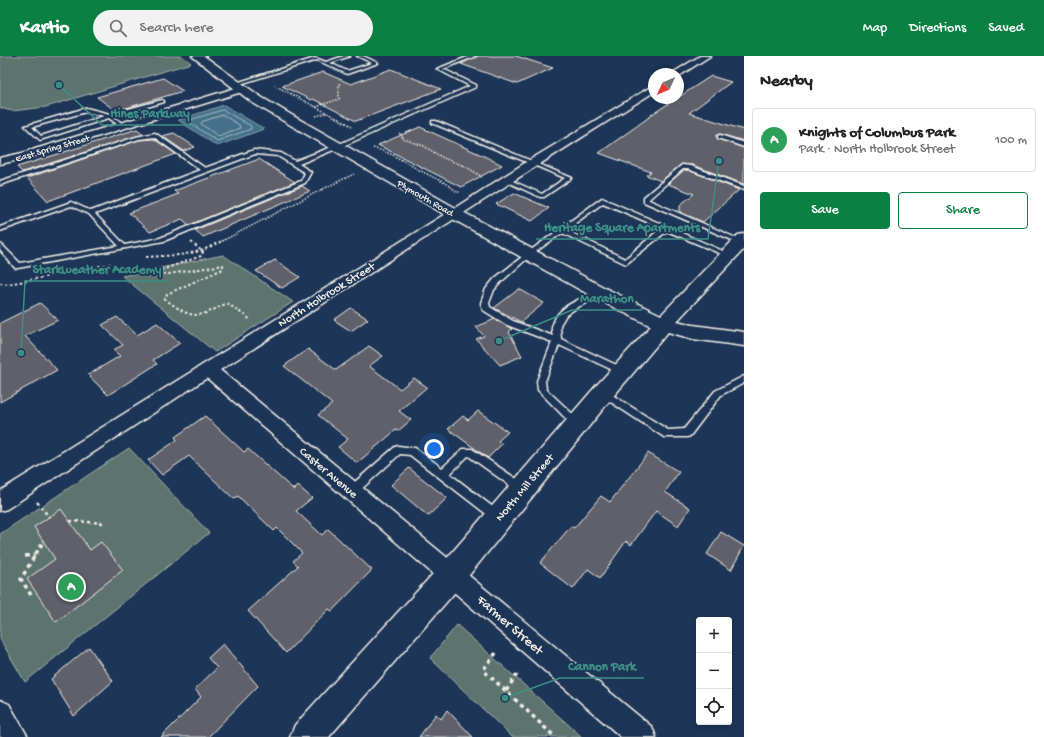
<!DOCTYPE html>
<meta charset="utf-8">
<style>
body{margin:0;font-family:"Gochi Hand",sans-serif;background:#f2f2f2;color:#222}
.controls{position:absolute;right:12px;bottom:12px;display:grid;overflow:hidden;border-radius:4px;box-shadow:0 2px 6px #0003}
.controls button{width:36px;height:36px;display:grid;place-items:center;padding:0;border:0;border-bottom:1px solid #e0e0e0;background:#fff;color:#222;font:20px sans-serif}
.compass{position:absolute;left:648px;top:12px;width:36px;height:36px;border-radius:50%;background:#fff;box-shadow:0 2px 6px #0003;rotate:226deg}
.you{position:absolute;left:434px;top:393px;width:14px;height:14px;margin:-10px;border:3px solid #fff;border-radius:50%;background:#1a73e8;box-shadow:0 0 0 6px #1a73e833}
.badge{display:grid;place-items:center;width:26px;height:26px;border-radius:50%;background:#0b8043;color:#fff;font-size:13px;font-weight:700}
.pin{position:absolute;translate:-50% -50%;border:2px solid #fff;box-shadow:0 1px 4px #0006}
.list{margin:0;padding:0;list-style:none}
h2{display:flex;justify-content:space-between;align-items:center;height:52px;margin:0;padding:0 16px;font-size:17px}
h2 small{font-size:13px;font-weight:400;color:#767676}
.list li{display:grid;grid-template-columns:26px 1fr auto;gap:12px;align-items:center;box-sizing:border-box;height:64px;margin:0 8px 8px;padding:0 8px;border:1px solid #e0e0e0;border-radius:4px}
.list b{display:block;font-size:15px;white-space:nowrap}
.list p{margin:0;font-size:13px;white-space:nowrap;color:#767676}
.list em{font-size:13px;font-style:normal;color:#767676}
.actions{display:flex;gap:8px;padding:12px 16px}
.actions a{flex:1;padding:9px 0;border:1px solid #0b8043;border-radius:4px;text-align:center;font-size:14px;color:#0b8043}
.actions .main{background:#0b8043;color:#fff}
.icon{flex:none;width:22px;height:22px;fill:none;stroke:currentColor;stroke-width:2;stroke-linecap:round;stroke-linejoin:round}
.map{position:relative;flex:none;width:744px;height:681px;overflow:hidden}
header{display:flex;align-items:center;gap:24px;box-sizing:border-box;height:56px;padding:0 20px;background:#0b8043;color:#fff}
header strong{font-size:19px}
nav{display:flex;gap:22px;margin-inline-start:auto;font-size:14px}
.search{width:280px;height:36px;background:#f2f2f2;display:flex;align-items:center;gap:10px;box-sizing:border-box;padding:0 14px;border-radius:22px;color:#767676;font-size:15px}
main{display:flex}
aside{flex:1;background:#fff}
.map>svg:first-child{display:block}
</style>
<header>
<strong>Kartio</strong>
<div class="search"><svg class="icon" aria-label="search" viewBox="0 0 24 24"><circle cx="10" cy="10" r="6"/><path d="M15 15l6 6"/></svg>Search here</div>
<nav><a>Map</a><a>Directions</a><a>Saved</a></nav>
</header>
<main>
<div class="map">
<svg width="744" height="681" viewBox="0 0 744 681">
<rect width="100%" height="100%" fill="#1d3557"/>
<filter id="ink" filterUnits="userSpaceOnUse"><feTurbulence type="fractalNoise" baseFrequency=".025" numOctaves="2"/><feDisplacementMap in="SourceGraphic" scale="8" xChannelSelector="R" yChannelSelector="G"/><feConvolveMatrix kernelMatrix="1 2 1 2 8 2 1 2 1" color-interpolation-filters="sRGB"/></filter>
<g filter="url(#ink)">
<g fill="#5d736e" stroke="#a8b2ab">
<path d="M0,0H182L191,7L46,51L12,55L0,52Z"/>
<path d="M223,199L293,246L215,296L122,220Z"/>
<path d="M129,392L209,477L25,626L0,583V478Z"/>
<path d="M457,569L582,681H512L430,602Z"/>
</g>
<path fill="#446f8a" stroke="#8aa3b0" d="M224,49L264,73L217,90L178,64Z"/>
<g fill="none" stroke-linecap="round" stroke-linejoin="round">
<g stroke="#aebdc2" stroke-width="1">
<path d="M223,54L251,70V73L217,85L190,67L191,64Z"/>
<path d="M223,59L239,69L240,72L218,80L201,68L202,66Z"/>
</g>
</g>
<g fill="#60606a" stroke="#f4f1e8">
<path d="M477,0H516L553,12L517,28L461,8Z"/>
<path d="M391,13L441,33L356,65L313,43L311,44L282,30L323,16L351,28Z"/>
<path d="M711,20L731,26L689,57L744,74V85L720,78L716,80L718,83L744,92V128L692,109L682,108L661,125L646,119L651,116L599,97L652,59H651Z"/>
<path d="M163,22L183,35L116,55L97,41Z"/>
<path d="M420,71L486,101L502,109L461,131L378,89Z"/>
<path d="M137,73L144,78L22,116L17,111Z"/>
<path d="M174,77L195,91L184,95L162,80Z"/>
<path d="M154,83L176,98L48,145L27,122L139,84Z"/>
<path d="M259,103L295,126L189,169L182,163L150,176L129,157L178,138L174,135Z"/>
<path d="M684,114H688L739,134L703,166L680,156V149L694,138L668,128Z"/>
<path d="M302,130L310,135L203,181L195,174Z"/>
<path d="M514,137L549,152L532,165L496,148Z"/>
<path d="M275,204L300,221L282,232L256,215Z"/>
<path d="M519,233L544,247L521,266L494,252Z"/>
<path d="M40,247L58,264L25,280L57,314L0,346V267Z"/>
<path d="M351,252L368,263L351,275L334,264Z"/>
<path d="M117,261L137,279L157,267L180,287L153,304L157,308L108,339L88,319L120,300L113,294L123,289L102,269Z"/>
<path d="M495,263L512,273L509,276L522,300L500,309L476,283L484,280L476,271Z"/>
<path d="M369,290L383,300L369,310L400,333L414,322L427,331L399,355L411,364L398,375L396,374L357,407L338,391L348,383L318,359L332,348L284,310L308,293L336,314Z"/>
<path d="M478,355L508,376L498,385L502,388L488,402L448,373L463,360L468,364Z"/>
<path d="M205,360L244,396L248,393L294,434L298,430L312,442L296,455L322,479L328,473L372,514L332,555L329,553L286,597L248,555L298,510L293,505L302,497L277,472L274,475L238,440L234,443L189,400L162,419L148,404L177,384L175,381Z"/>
<path d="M648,397L679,416L665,436L690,452L678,470L656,455L631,489L626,485L600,522L588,513L573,533L540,507L571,470L574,472L601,440L610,446Z"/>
<path d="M409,412L447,442L428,460L391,429Z"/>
<path d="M61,453L90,494L101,486L123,514L56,566L27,523L55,503L34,471Z"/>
<path d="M721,476L744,490L731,514L707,498Z"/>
<path d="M223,588L258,630L208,681H161L201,641L195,633L217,612L208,602Z"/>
<path d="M89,591L113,625L74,660L51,623Z"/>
<path d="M447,654L473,681H419L436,658L441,663Z"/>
</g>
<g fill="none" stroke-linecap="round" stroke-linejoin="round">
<g stroke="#f4f1e8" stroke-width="3">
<g id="lane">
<path d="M344,0H350L330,7L347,15L372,7L357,0H363L378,7L347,18L317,4L237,29L233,28L315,2L326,6Z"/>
<path d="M470,0H476L443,13L476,29V31L341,91L299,108L311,116L305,127L164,185L18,212H15L0,194V188L2,189L20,207L119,190L89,158L71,150L0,175V171L71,146L91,155L200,114L154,81L139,83L0,129V125L136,81L155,77L205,112L254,94L281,97L295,105L337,89L470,30L437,13ZM255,98L278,100L305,117L301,125L160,182L125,189L95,158Z"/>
<path d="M162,44L164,45V46L114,61L124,69V71L122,72L109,62L40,84L25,70L86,52L110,58ZM86,56L104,60L41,80L32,71Z"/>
<path d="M432,65H436L572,122L544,141H540L503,124L508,123L542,138L565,122L432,67Z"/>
<path d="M720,79L744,87V91L718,82V80Z"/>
<path d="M682,109L691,110L744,130V134L688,113H683L649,143V144L743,185V187H739L644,146V141Z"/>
<path d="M602,142L732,199L730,200H726L667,175L626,208L562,177L531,199L501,226L494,234L489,247L490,251L513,265L553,280C552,276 551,271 553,268C558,249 585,240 602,236L606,238L578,251L566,259L560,269L561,283L625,313L626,315L625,317H619L559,289L545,325L546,333L580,365L582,368L580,371H574L538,334L537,325L552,286L507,269L483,254L481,247L486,233L495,222L527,197ZM603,147L661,172L625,203L566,174Z"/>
<path d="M744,320V327L721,339L690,380L687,381H664L600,339L599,337L600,335H606L668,374L684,373L715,335Z"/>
<path d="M398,390L415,392L442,412L463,393H472L527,430L528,433L527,436L523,437L519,436L470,401L468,400L450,418L502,458L503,461L502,464L498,466L494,464L410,399L400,398L356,438L352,440L348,438L347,435L348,432L395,391Z"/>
</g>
</g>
<g stroke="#f4f1e8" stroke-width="3">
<g id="street">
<path d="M700,0H710L679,20L678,18H671Z"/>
<path d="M654,29V36C508,127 365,221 220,314L652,671L656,681H621L207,322L7,453L0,455V435L450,155L528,105Z"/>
<path d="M242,30L247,33L245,35L28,102L0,108V102L22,97Z"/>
<path d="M0,644L9,648L28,681H0Z"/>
</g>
</g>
<g stroke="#f4f1e8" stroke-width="3">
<path id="secondary" d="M192,0H204L261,41L295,61L461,155L609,234L661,259L738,179L744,178V193L677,265L693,269L744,276V290L693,283L668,276L611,343L462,528L329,681H290L295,669L442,508L595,331L651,270L595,242L449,161L287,67L253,47Z"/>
</g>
<g stroke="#f4f1e8" stroke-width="1.5" stroke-dasharray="1.5 1.5" stroke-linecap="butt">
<path d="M274,29L352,70"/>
<path d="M316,51L339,43V28H341"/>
<path d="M316,60L326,57"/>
<path d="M399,78L401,77L403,83L424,90L443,102L465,110L482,121"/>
<path d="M373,92C394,97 408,109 427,118C440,125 446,126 457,136H460"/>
<path d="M222,185C266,163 309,139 354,118"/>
</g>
<g stroke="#f4f1e8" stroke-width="2" stroke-dasharray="2.5 2.5" stroke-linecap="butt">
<path d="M191,186L203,196L201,200L159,215L163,218H169L223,209V213L167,238L165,243C193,264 196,263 227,247L251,264"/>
<path d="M146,201L180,199L201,195L224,184"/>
<path d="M0,227L9,228L111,208"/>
</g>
<g stroke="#f4f1e8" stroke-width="2.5" stroke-dasharray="3 3" stroke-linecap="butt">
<path d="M37,446L49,461"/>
<path d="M70,465L105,467"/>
</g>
<g stroke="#f4f1e8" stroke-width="3.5" stroke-dasharray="4 4" stroke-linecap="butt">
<path d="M25,500L35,499"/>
<path d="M31,539L21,523L44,484"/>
<path d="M496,597L483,614L506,635"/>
<path d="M517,618L506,635L555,681"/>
</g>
<use href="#lane" fill="#1d3557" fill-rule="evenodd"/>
<use href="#street" fill="#1d3557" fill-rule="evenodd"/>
<use href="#secondary" fill="#1d3557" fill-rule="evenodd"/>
</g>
</g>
<g text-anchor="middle" stroke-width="3.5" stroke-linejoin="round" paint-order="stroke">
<g font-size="10" fill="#f4f1e8" stroke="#1d3557">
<text transform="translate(52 91) rotate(-16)" y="4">East Spring Street</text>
<text transform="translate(426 141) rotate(30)" y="4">Plymouth Road</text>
</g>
<g font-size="12" fill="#f4f1e8" stroke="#1d3557">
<text transform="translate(326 238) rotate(-32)" y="4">North Holbrook Street</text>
<text transform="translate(329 416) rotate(40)" y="4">Caster Avenue</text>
<text transform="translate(524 431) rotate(-50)" y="4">North Mill Street</text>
</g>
<g font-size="14" fill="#f4f1e8" stroke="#1d3557">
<text transform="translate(511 568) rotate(41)" y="5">Farmer Street</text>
</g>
</g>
<path fill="none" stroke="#3d8f86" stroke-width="1.5" d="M59 29L102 69H198M719 105L708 183H536M21 297L25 225H169M499 285L572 254H642M505 642L560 622H644"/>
<g fill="#3d8f86" stroke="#1d3557" stroke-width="1.5">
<circle cx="59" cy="29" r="4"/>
<circle cx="719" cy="105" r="4"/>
<circle cx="21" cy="297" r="4"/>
<circle cx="499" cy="285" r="4"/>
<circle cx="505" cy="642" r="4"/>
</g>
<g font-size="13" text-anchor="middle" font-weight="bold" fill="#3d8f86" stroke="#1d3557" stroke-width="3.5" stroke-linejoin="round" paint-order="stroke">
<text x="150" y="61">Hines Parkway</text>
<text x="622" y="175">Heritage Square Apartments</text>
<text x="97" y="217">Starkweather Academy</text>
<text x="607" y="246">Marathon</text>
<text x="602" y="614">Cannon Park</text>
</g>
</svg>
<div class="controls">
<button>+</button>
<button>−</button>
<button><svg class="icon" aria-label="locate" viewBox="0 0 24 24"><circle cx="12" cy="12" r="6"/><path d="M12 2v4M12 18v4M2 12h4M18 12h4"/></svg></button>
</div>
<svg class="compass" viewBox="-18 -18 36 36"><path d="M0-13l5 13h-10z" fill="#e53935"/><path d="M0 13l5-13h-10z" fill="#767676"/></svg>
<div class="you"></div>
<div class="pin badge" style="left:71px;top:531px;background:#2e9e5b">A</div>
</div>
<aside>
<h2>Nearby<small></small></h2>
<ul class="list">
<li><span class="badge" style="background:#2e9e5b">A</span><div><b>Knights of Columbus Park</b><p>Park · North Holbrook Street</p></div><em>100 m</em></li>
</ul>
<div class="actions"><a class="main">Save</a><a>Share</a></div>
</aside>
</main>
